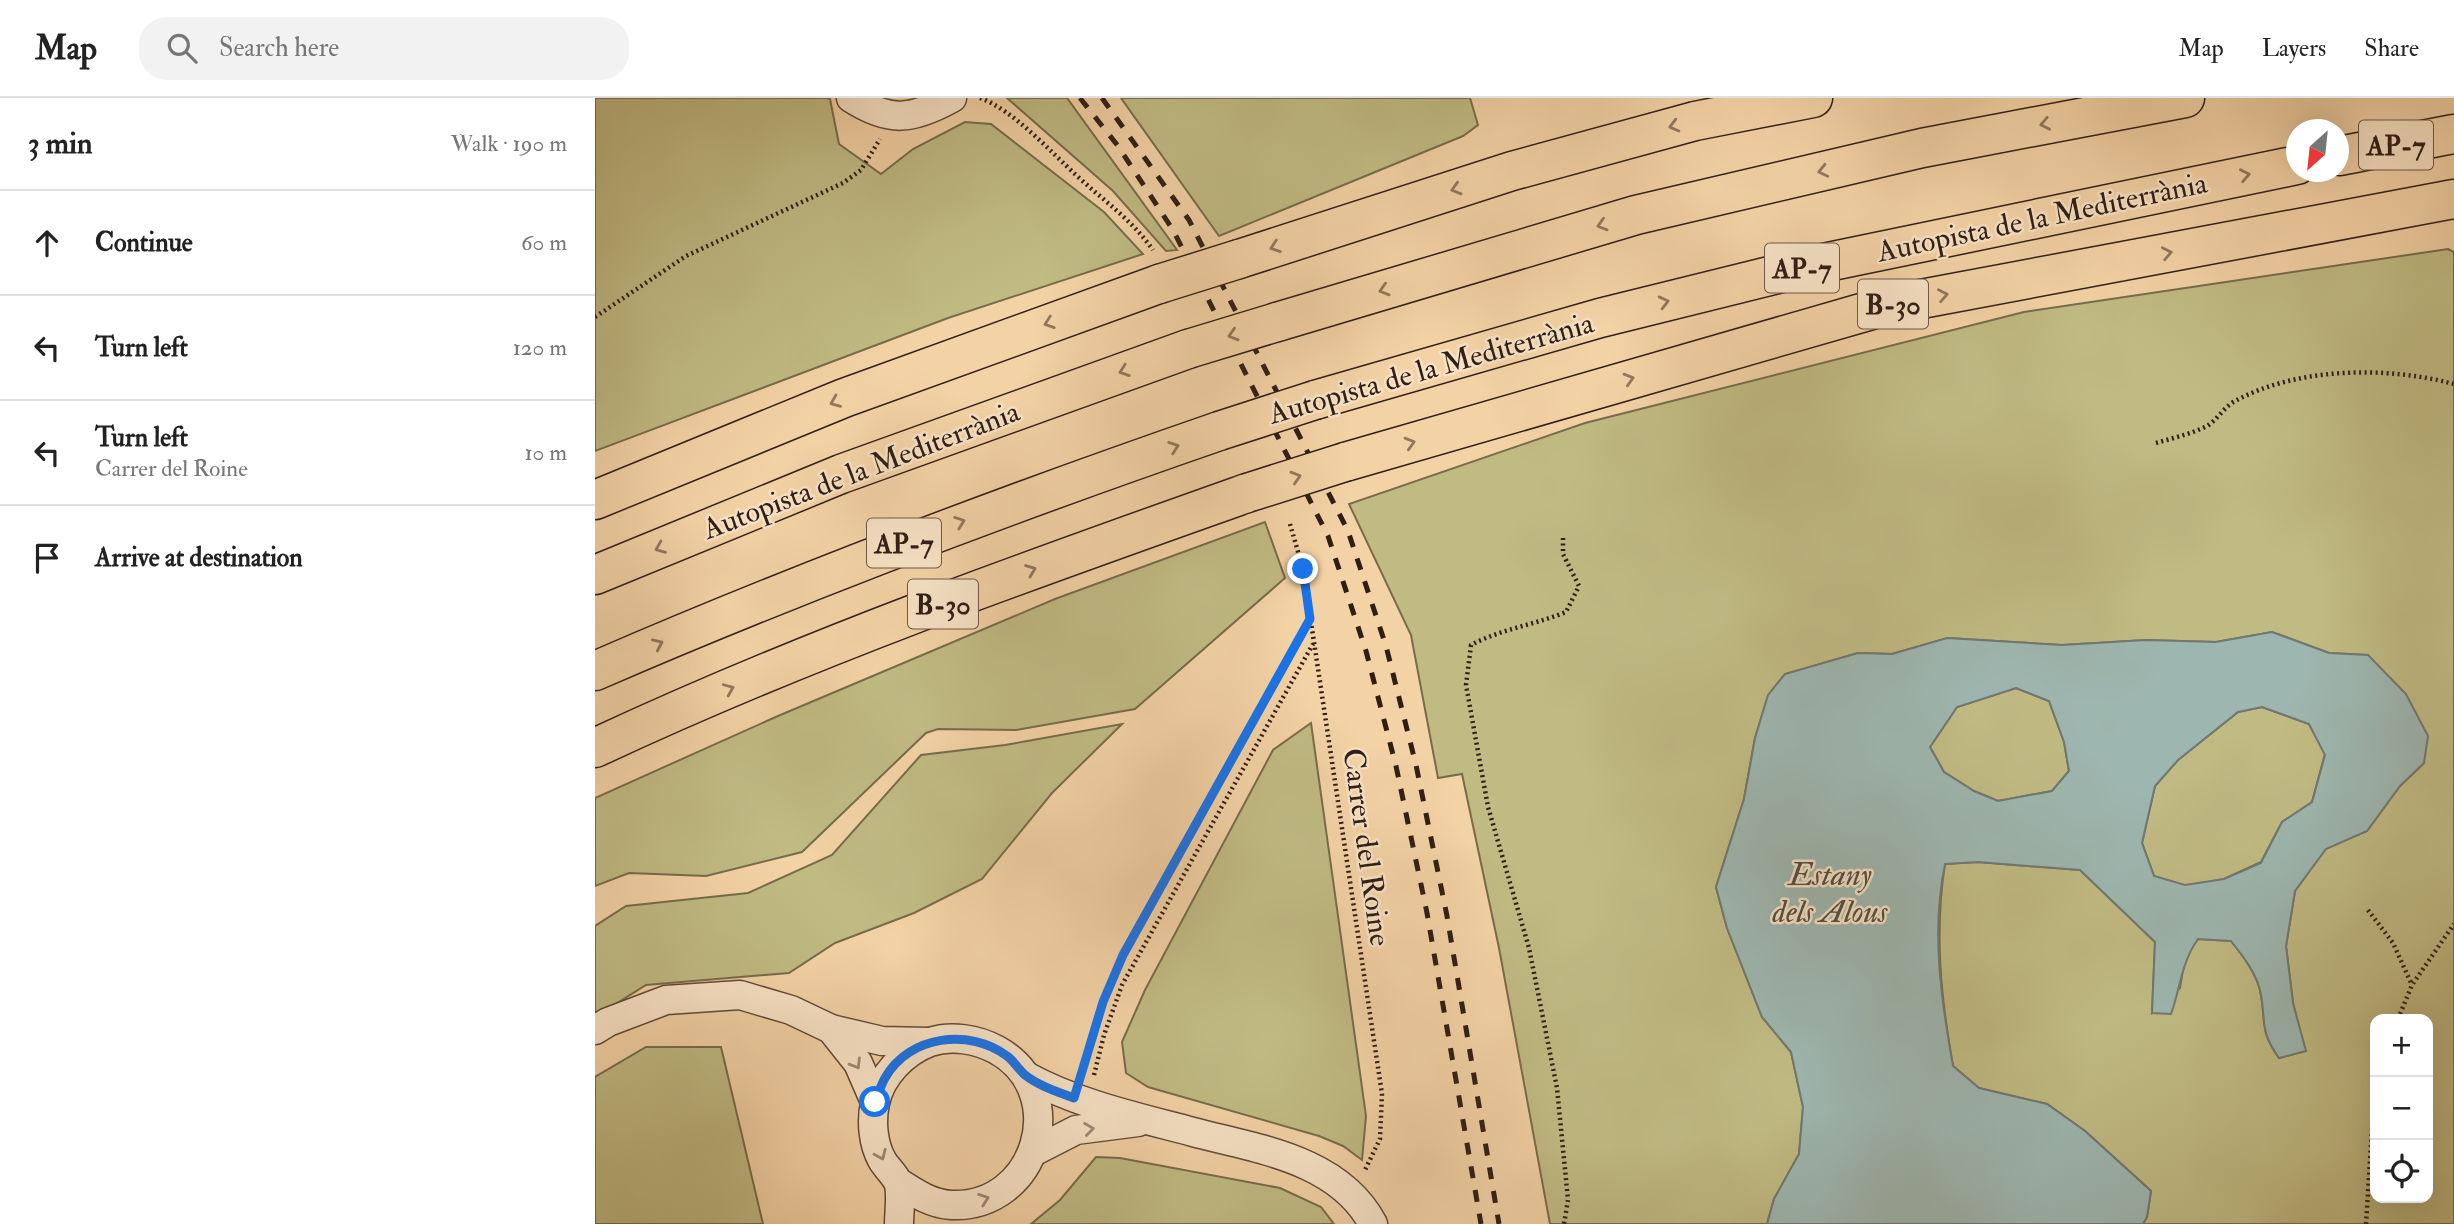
<!DOCTYPE html>
<meta charset="utf-8">
<style>
body{margin:0;font-family:"IM FELL Double Pica",serif;background:#f2f2f2;color:#222}
.controls{position:absolute;right:21px;bottom:21px;display:grid;overflow:hidden;border-radius:14px;box-shadow:0 7px 28px #0002}
.controls button{width:63px;height:63px;display:grid;place-items:center;padding:0;border:0;border-bottom:2px solid #e0e0e0;background:#fff;color:#222;font:35px sans-serif}
.compass{position:absolute;left:1691px;top:21px;width:63px;height:63px;border-radius:50%;background:#fff;box-shadow:0 7px 28px #0002;rotate:207deg}
.stop{position:absolute;width:21px;height:21px;margin:-16px;border:5px solid #1a73e8;border-radius:50%;background:#fff}
.stop.end{background:#1a73e8;border-color:#fff;box-shadow:0 2px 7px #0008}
.list{margin:0;padding:0;list-style:none}
h2{display:flex;justify-content:space-between;align-items:center;height:91px;margin:0;padding:0 28px;font-size:30px}
h2 small{font-size:23px;font-weight:400;color:#767676}
.list li{display:grid;grid-template-columns:46px 1fr auto;gap:21px;align-items:center;box-sizing:border-box;height:105px;padding:0 28px;border-top:2px solid #e0e0e0}
.list b{display:block;font-size:26px;white-space:nowrap}
.list p{margin:0;font-size:23px;white-space:nowrap;color:#767676}
.list em{font-size:23px;font-style:normal;color:#767676}
.icon{flex:none;width:38px;height:38px;fill:none;stroke:currentColor;stroke-width:2;stroke-linecap:round;stroke-linejoin:round}
.map{position:relative;flex:none;width:1859px;height:1126px;overflow:hidden}
header{display:flex;align-items:center;gap:42px;box-sizing:border-box;height:98px;padding:0 35px;background:#fff;border-bottom:2px solid #e0e0e0}
header strong{font-size:33px}
nav{display:flex;gap:38px;margin-inline-start:auto;font-size:24px}
.search{width:490px;height:63px;background:#f2f2f2;display:flex;align-items:center;gap:18px;box-sizing:border-box;padding:0 24px;border-radius:28px;color:#767676;font-size:26px}
main{display:flex}
aside{flex:1;background:#fff}
.map>svg:first-child{display:block}
</style>
<header>
<strong>Map</strong>
<div class="search"><svg class="icon" aria-label="search" viewBox="0 0 24 24"><circle cx="10" cy="10" r="6"/><path d="M15 15l6 6"/></svg>Search here</div>
<nav><a>Map</a><a>Layers</a><a>Share</a></nav>
</header>
<main>
<aside>
<h2>3 min<small>Walk · 190 m</small></h2>
<ul class="list">
<li><svg class="icon" aria-label="ahead" viewBox="0 0 24 24"><path d="M12 20V5M6 11l6-6 6 6"/></svg><div><b>Continue</b></div><em>60 m</em></li>
<li><svg class="icon" aria-label="left" viewBox="0 0 24 24"><path d="M17 20v-9H6M10 6l-5 5 5 5"/></svg><div><b>Turn left</b></div><em>120 m</em></li>
<li><svg class="icon" aria-label="left" viewBox="0 0 24 24"><path d="M17 20v-9H6M10 6l-5 5 5 5"/></svg><div><b>Turn left</b><p>Carrer del Roine</p></div><em>10 m</em></li>
<li><svg class="icon" aria-label="arrive" viewBox="0 0 24 24"><path d="M6 21V4h12l-3 4 3 4H6"/></svg><div><b>Arrive at destination</b></div></li>
</ul>
</aside>
<div class="map">
<svg width="1859" height="1126" viewBox="0 0 1859 1126">
<rect width="100%" height="100%" fill="#f3d2a6"/>
<filter id="stains"><feTurbulence type="fractalNoise" baseFrequency=".00286" numOctaves="4"/><feColorMatrix values="0 0 0 0 .2 0 0 0 0 .09 0 0 0 0 .02 0 0 0 .5 -.17"/></filter>
<radialGradient id="worn" r=".72"><stop offset=".6" stop-color="#630" stop-opacity="0"/><stop offset="1" stop-color="#630" stop-opacity=".3"/></radialGradient>
<g fill="#c0ba83" stroke="#786c4c" stroke-width="2" fill-rule="evenodd">
<path d="M0,0H232L235,1L244,46L286,76L318,51L370,24L396,26L509,114L548,156L353,220L0,353Z"/>
<path d="M412,0H472L582,152L571,153L518,93Z"/>
<path d="M526,0H875L883,27L868,38L624,138Z"/>
<path d="M1853,151L1859,154V1126H1548L1552,1119L1556,1093L1490,1033L1452,1006L1384,990L1358,968C1346,900 1339,835 1350,766L1383,764L1485,772L1560,844L1557,915L1585,890L1590,859L1603,841L1636,843C1648,858 1663,877 1666,897C1671,927 1665,933 1684,960L1710,953L1698,905L1691,848L1700,793L1731,750L1772,733L1805,688L1829,665L1773,557L1734,555L1677,534L1621,544L1551,542L1467,547L1353,540L1297,556L1263,555L1190,576L1173,598L1160,640L1149,701L1121,789L1132,830L1167,919L1196,954L1208,1009L1204,1056L1179,1101L1172,1126H955L904,850L867,676L843,680L816,537L754,406L990,325L1429,214ZM1780,921H1833V1100H1780Z"/>
<path d="M670,424L690,480L540,611L421,632L343,631L331,635L207,754L111,778L34,775L0,788V700L183,618L460,501Z"/>
<path d="M1421,590L1454,603L1469,644L1474,673L1457,693L1403,703L1379,693L1349,674L1335,649L1362,609Z"/>
<path d="M1667,609L1714,626L1730,656L1717,704L1687,724L1666,764L1629,781L1590,788L1559,778L1547,745L1560,688L1583,662L1643,614Z"/>
<path d="M716,625L771,1018L767,1062L748,1048L724,1038L553,989L531,975L527,944L550,892L678,652Z"/>
<path d="M527,626L457,695L387,781L319,815L240,845L194,875L51,887L0,919V828L31,808L153,795L237,757L326,657L410,647Z"/>
<path d="M51,949H126L168,1126H0V979Z"/>
<path d="M501,1059L525,1060L685,1090L726,1109L739,1126H436L465,1102Z"/>
</g>
<path fill="#9db6af" stroke="#717972" stroke-width="2" fill-rule="evenodd" d="M1677,534L1734,555L1773,557L1811,596L1833,638L1829,665L1805,688L1772,733L1731,751L1700,793L1691,848L1698,905L1711,953L1684,960C1665,933 1671,927 1666,897C1663,877 1648,858 1636,843L1603,841C1586,865 1586,888 1576,916L1557,915L1560,844L1485,772L1383,764L1350,766C1336,833 1346,901 1358,968L1384,990L1452,1006L1490,1033L1556,1093L1552,1119L1548,1126H1172L1179,1101L1204,1056L1208,1009L1196,954L1167,919L1132,830L1121,789L1149,701L1160,640L1173,597L1190,576L1263,555L1297,556L1352,540L1467,547L1551,542L1621,544ZM1421,590L1454,603L1469,644L1474,673L1457,693L1403,703L1379,693L1349,674L1335,649L1362,609ZM1667,609L1714,626L1730,657L1717,704L1687,724L1666,765L1629,781L1590,787L1559,778L1547,745L1560,688L1583,662L1643,614Z"/>
<g fill="none" stroke-linecap="round" stroke-linejoin="round">
<g stroke="#614b3a" stroke-width="31">
<g id="street">
<path d="M256,0C295,25 317,22 357,0"/>
<path d="M236,931L263,965L280,1004"/>
<path d="M0,932L13,924L71,902L145,897L196,912L236,931L287,943L333,944"/>
<path d="M431,978C482,1006 542,1019 598,1034C662,1051 744,1061 778,1126"/>
<path d="M440,1053L481,1032L543,1024"/>
<path d="M303,1084C320,1095 336,1106 356,1107C442,1111 477,994 402,952C382,941 356,937 335,944C309,954 286,977 280,1005C276,1023 278,1046 287,1062C291,1069 299,1076 303,1084C307,1094 304,1114 304,1126"/>
</g>
</g>
<g stroke="#301e16" stroke-width="41">
<g id="highway">
<path d="M1744,58L1859,36"/>
<path d="M644,161L917,73L1100,23L1218,0"/>
<path d="M682,224L1041,117L1327,50L1590,0"/>
<path d="M720,302L1005,220L1223,166L1702,67"/>
<path d="M750,364L1294,207L1859,101"/>
<path d="M0,402L249,300L564,186"/>
<path d="M0,477L246,376L593,251"/>
<path d="M0,573C205,484 413,406 624,333"/>
<path d="M0,650C211,551 432,473 652,395"/>
</g>
</g>
<g stroke="#301e16" stroke-width="4.5" stroke-dasharray="2 3.5" stroke-linecap="butt">
<path d="M385,0C417,11 456,54 481,77C509,103 536,121 558,152"/>
<path d="M0,219L91,158L248,85L266,72L285,41"/>
<path d="M1561,345C1578,340 1596,336 1612,328C1622,322 1629,309 1640,303C1703,269 1791,268 1859,286"/>
<path d="M695,426L708,471L787,996L785,1041L770,1072"/>
<path d="M968,440V456L984,488L971,514C939,527 906,531 876,547L871,587L893,709L934,850L962,990L973,1102L969,1126"/>
<path d="M1773,812L1798,845L1817,887"/>
<path d="M1803,921L1817,887L1859,826"/>
<path d="M486,975L508,904L528,857L715,521"/>
<path d="M499,977L509,937L527,887L718,546"/>
<path d="M1771,1126L1780,983"/>
</g>
<use href="#street" stroke="#f7e2c5" stroke-width="28"/>
<use href="#highway" stroke="#f3d2a6" stroke-width="38"/>
<g stroke="#301e16" stroke-width="5" stroke-dasharray="12 12" stroke-linecap="butt">
<path d="M485,0L523,48L578,132L733,438L771,553L801,668L832,815L886,1126"/>
<path d="M507,0L594,122L753,433L791,548L821,667L852,818L904,1126"/>
</g>
<g stroke="#301e16" stroke-width="41" stroke-linecap="butt">
<g id="highway-bridge">
<path d="M564,186L644,161"/>
<path d="M593,251L682,224"/>
<path d="M624,333L720,302"/>
<path d="M652,395L750,364"/>
</g>
</g>
<use href="#highway-bridge" stroke="#f3d2a6" stroke-width="38"/>
</g>
<defs><path id="oneway-chevron" d="M-2-3.5L2.5 0L-2 3.5" fill="none" stroke-width="1.6" stroke-linecap="round" stroke-linejoin="round" transform="scale(1.75)"/></defs>
<g stroke="#92785e">
<use href="#oneway-chevron" transform="translate(1450 26) rotate(169)"/>
<use href="#oneway-chevron" transform="translate(1079 28) rotate(165)"/>
<use href="#oneway-chevron" transform="translate(1228 73) rotate(167)"/>
<use href="#oneway-chevron" transform="translate(1650 77) rotate(-11)"/>
<use href="#oneway-chevron" transform="translate(861 91) rotate(163)"/>
<use href="#oneway-chevron" transform="translate(1007 127) rotate(163)"/>
<use href="#oneway-chevron" transform="translate(680 149) rotate(161)"/>
<use href="#oneway-chevron" transform="translate(1572 155) rotate(-11)"/>
<use href="#oneway-chevron" transform="translate(789 192) rotate(163)"/>
<use href="#oneway-chevron" transform="translate(1348 197) rotate(-11)"/>
<use href="#oneway-chevron" transform="translate(1069 204) rotate(-14)"/>
<use href="#oneway-chevron" transform="translate(454 225) rotate(161)"/>
<use href="#oneway-chevron" transform="translate(638 237) rotate(163)"/>
<use href="#oneway-chevron" transform="translate(529 273) rotate(161)"/>
<use href="#oneway-chevron" transform="translate(1034 281) rotate(-16)"/>
<use href="#oneway-chevron" transform="translate(240 304) rotate(158)"/>
<use href="#oneway-chevron" transform="translate(815 345) rotate(-16)"/>
<use href="#oneway-chevron" transform="translate(579 349) rotate(-19)"/>
<use href="#oneway-chevron" transform="translate(701 379) rotate(-17)"/>
<use href="#oneway-chevron" transform="translate(365 424) rotate(-20)"/>
<use href="#oneway-chevron" transform="translate(65 450) rotate(158)"/>
<use href="#oneway-chevron" transform="translate(436 472) rotate(-21)"/>
<use href="#oneway-chevron" transform="translate(63 546) rotate(-24)"/>
<use href="#oneway-chevron" transform="translate(134 591) rotate(-23)"/>
</g>
<g stroke="#9d8a76">
<use href="#oneway-chevron" transform="translate(261 966) rotate(59)"/>
<use href="#oneway-chevron" transform="translate(494 1031) rotate(-8)"/>
<use href="#oneway-chevron" transform="translate(286 1057) rotate(66)"/>
<use href="#oneway-chevron" transform="translate(389 1101) rotate(-20)"/>
</g>
<g fill="none" stroke-linecap="round" stroke-linejoin="round">
<path stroke="#1a73e8" stroke-width="9" d="M280,1004C283,996 286,987 290,980C314,937 375,930 412,958C419,963 424,972 430,977C444,988 463,994 479,1000L508,904L528,857L715,521L708,471"/>
</g>
<g text-anchor="middle" stroke-width="5" stroke-linejoin="round" paint-order="stroke">
<g fill="#f7e2c5" stroke="#6c594a" stroke-width="2">
<rect x="1764" y="22.5" width="74" height="49" rx="5"/>
<rect x="1170" y="145.5" width="74" height="49" rx="5"/>
<rect x="1263" y="181.5" width="70" height="49" rx="5"/>
<rect x="272" y="420.5" width="74" height="49" rx="5"/>
<rect x="313" y="481.5" width="70" height="49" rx="5"/>
</g>
<g font-size="28" font-weight="bold" fill="#301e16">
<text x="1801" y="57">AP-7</text>
<text x="1207" y="180">AP-7</text>
<text x="1298" y="216">B-30</text>
<text x="309" y="455">AP-7</text>
<text x="348" y="516">B-30</text>
</g>
<g font-size="30" fill="#301e16" stroke="#f7e2c5">
<text transform="translate(1447 119) rotate(-12)" y="10">Autopista de la Mediterrània</text>
<text transform="translate(836 270) rotate(-16)" y="10">Autopista de la Mediterrània</text>
<text transform="translate(266 372) rotate(-21)" y="10">Autopista de la Mediterrània</text>
<text transform="translate(772 749) rotate(82)" y="10">Carrer del Roine</text>
</g>
<g font-size="32" font-style="italic" fill="#514c44" stroke="#f7e2c5">
<text x="1235" y="787">Estany<tspan x="1235" dy="37">dels Alous</tspan></text>
</g>
</g>
<rect width="100%" height="100%" filter="url(#stains)"/>
<rect width="100%" height="100%" fill="url(#worn)"/>
</svg>
<div class="controls">
<button>+</button>
<button>−</button>
<button><svg class="icon" aria-label="locate" viewBox="0 0 24 24"><circle cx="12" cy="12" r="6"/><path d="M12 2v4M12 18v4M2 12h4M18 12h4"/></svg></button>
</div>
<svg class="compass" viewBox="-18 -18 36 36"><path d="M0-13l5 13h-10z" fill="#e53935"/><path d="M0 13l5-13h-10z" fill="#767676"/></svg>
<div class="stop" style="left:280px;top:1004px"></div>
<div class="stop end" style="left:708px;top:471px"></div>
</div>
</main>
